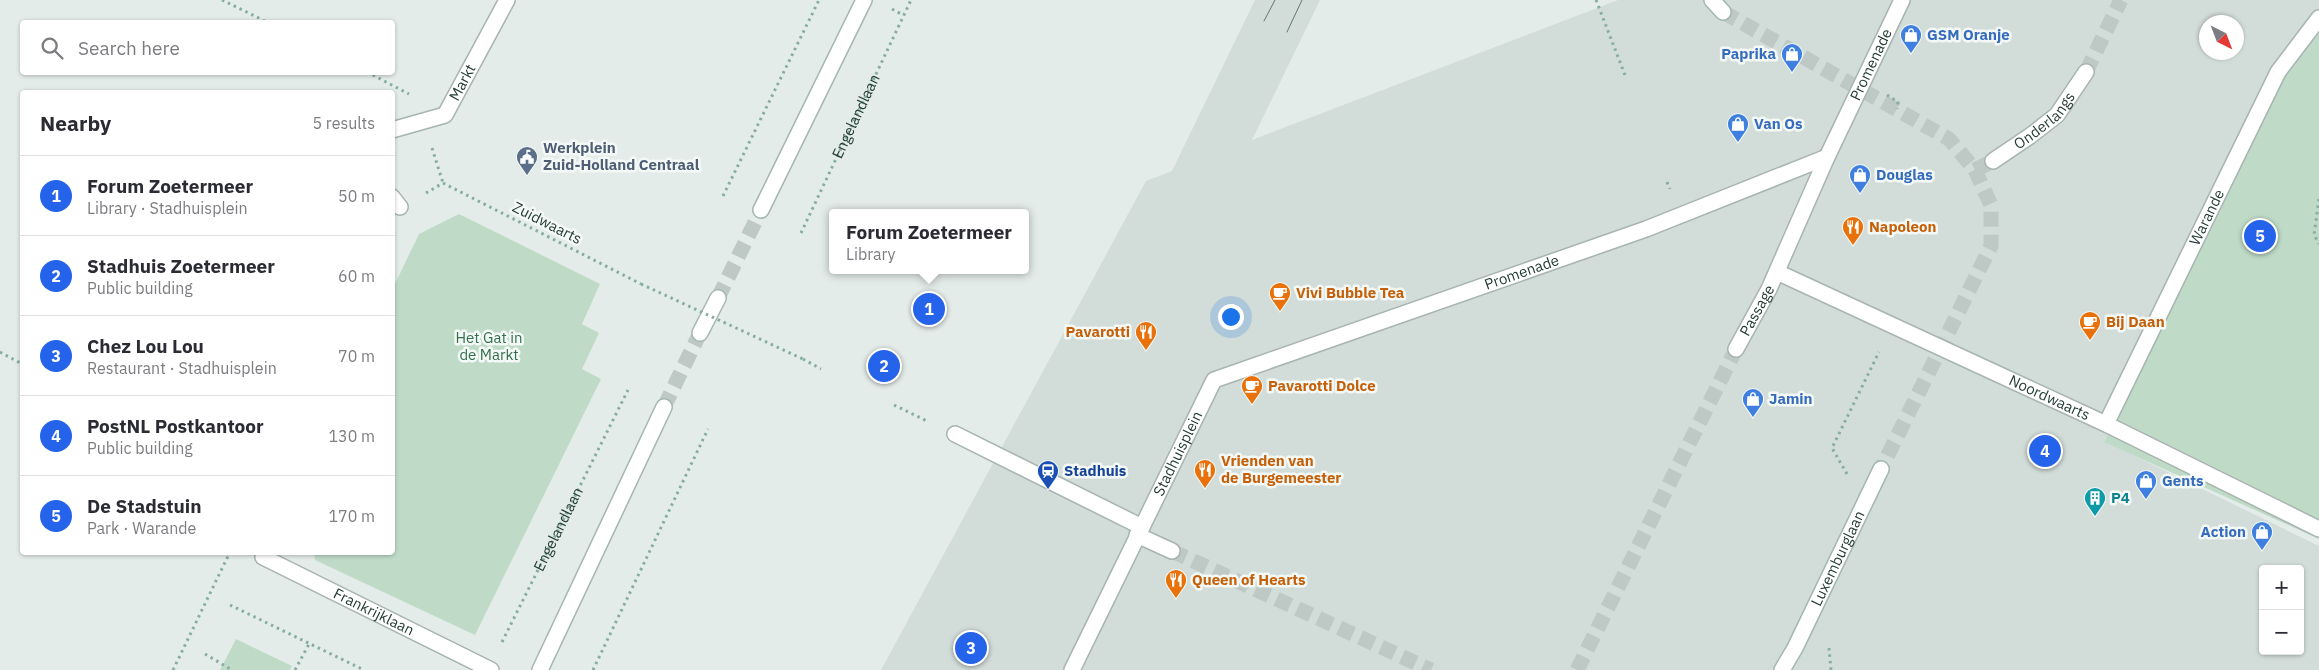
<!DOCTYPE html>
<meta charset="utf-8">
<style>
body{margin:0;font-family:"IBM Plex Sans",sans-serif;background:#f7f7f7;color:#2b2b33}
.controls{position:absolute;right:15px;bottom:15px;display:grid;overflow:hidden;border-radius:5px;box-shadow:0 1px 4px #0004}
.controls button{width:45px;height:45px;display:grid;place-items:center;padding:0;border:0;border-bottom:1px solid #e1e1e2;background:#fff;color:#2b2b33;font:25px sans-serif}
.compass{position:absolute;left:2199px;top:15px;width:45px;height:45px;border-radius:50%;background:#fff;box-shadow:0 1px 4px #0004;rotate:138deg}
.you{position:absolute;left:1230px;top:316px;width:18px;height:18px;margin:-12px;border:4px solid #fff;border-radius:50%;background:#1a73e8;box-shadow:0 0 0 8px #1a73e833}
.badge{display:grid;place-items:center;width:32px;height:32px;border-radius:50%;background:#2563eb;color:#fff;font-size:16px;font-weight:700}
.pin{position:absolute;translate:-50% -50%;border:2px solid #fff;box-shadow:0 1px 5px #0006}
.popup{position:absolute;left:829px;top:209px;width:200px;height:65px;box-sizing:border-box;display:grid;place-content:center;border-radius:5px;background:#fff;filter:drop-shadow(0 1px 4px #0005);font-size:16px;white-space:nowrap;color:#7c7c81}
.popup b{font-size:19px;color:#2b2b33}
.popup::after{content:'';position:absolute;left:50%;top:100%;margin-left:-10px;border:10px solid transparent;border-top-color:#fff}
.list{margin:0;padding:0;list-style:none}
h2{display:flex;justify-content:space-between;align-items:center;height:65px;margin:0;padding:0 20px;font-size:21px}
h2 small{font-size:16px;font-weight:400;color:#7c7c81}
.list li{display:grid;grid-template-columns:32px 1fr auto;gap:15px;align-items:center;box-sizing:border-box;height:80px;padding:0 20px;border-top:1px solid #e1e1e2}
.list b{display:block;font-size:19px;white-space:nowrap}
.list p{margin:0;font-size:16px;white-space:nowrap;color:#7c7c81}
.list em{font-size:16px;font-style:normal;color:#7c7c81}
.icon{flex:none;width:28px;height:28px;fill:none;stroke:currentColor;stroke-width:2;stroke-linecap:round;stroke-linejoin:round}
.map{position:relative;flex:none;width:2319px;height:670px;overflow:hidden}
.search{position:absolute;background:#fff;box-shadow:0 1px 4px #0004;left:20px;top:20px;width:375px;height:55px;display:flex;align-items:center;gap:12px;box-sizing:border-box;padding:0 18px;border-radius:5px;color:#7c7c81;font-size:19px}
.panel{position:absolute;background:#fff;box-shadow:0 1px 4px #0004;left:20px;top:90px;width:375px;height:465px;border-radius:5px}
.map>svg:first-child{display:block}
</style>
<div class="map">
<svg width="2319" height="670" viewBox="0 0 2319 670">
<rect width="100%" height="100%" fill="#e4ece9"/>
<path fill="#d2dcd8" fill-rule="evenodd" d="M1255,0H1320L1252,140L1618,0H2319V18L2299,31L2104,441L2319,546V670H881L1146,181L1172,171ZM2206,22H2236V52H2206ZM2263,569H2300V651H2263Z"/>
<g fill="#bfdbc8">
<path d="M2319,18V539L2104,442L2299,31Z"/>
<path d="M459,214L600,284L582,324L599,333L582,369L601,379L475,635L315,560L314,553L392,552L393,288L419,234Z"/>
<path d="M236,639L292,666L290,670H220Z"/>
</g>
<g fill="none" stroke-linecap="round" stroke-linejoin="round">
<g stroke="#bec9c5" stroke-width="15" stroke-dasharray="15 8" stroke-linecap="butt">
<path d="M2086,72L2121,0"/>
<path d="M1975,170L1993,161"/>
<path d="M1172,551L1431,670"/>
<path d="M1577,670L1736,349"/>
</g>
<g stroke="#bec9c5" stroke-width="15" stroke-dasharray="15 8" stroke-linecap="butt">
<path d="M1723,12L1949,139L1975,170L1991,205V246L1881,469"/>
<path d="M718,298L761,210"/>
<path d="M664,407L700,333"/>
</g>
<g stroke="#a7b4b0" stroke-width="18">
<path id="lane" d="M392,197L400,207"/>
</g>
<g stroke="#a7b4b0" stroke-width="18">
<g id="street">
<path id="s3" d="M392,130L445,115L507,0"/>
<path id="s4" d="M1993,161L2030,136L2057,115L2086,72"/>
<path id="s5" d="M1777,272L2106,424L2319,529"/>
<path id="s6" d="M1736,349L1769,289L1827,157L1902,0"/>
<path id="s7" d="M2106,424L2278,72L2319,18"/>
<path d="M955,434L1142,527"/>
<path d="M1137,535L1172,551"/>
<path id="s8" d="M265,552L263,557L491,670"/>
<path id="s9" d="M1072,670L1214,380L1646,229L1827,157"/>
</g>
</g>
<g stroke="#a3b7b1" stroke-width="18">
<g id="secondary">
<path d="M1712,0L1723,12"/>
<path d="M761,210L864,0"/>
<path d="M700,333L718,298"/>
<path d="M540,670L664,407"/>
<path id="s10" d="M1782,670L1795,648L1881,469"/>
</g>
</g>
<g stroke="#87ada3" stroke-width="3" stroke-dasharray="2.5 4" stroke-linecap="butt">
<path d="M222,0L267,22"/>
<path d="M1596,0L1625,75"/>
<path d="M892,9L903,15"/>
<path d="M367,72L409,94"/>
<path d="M1887,95L1898,102L1897,109"/>
<path d="M432,148L443,183"/>
<path d="M1667,182L1670,189"/>
<path d="M443,183L641,284"/>
<path d="M426,193L443,183"/>
<path d="M723,196L819,0"/>
<path d="M2319,199L2314,235L2319,244"/>
<path id="s1" d="M801,233L911,0"/>
<path d="M0,352L22,364"/>
<path d="M803,359L821,369"/>
<path d="M894,405L929,422"/>
<path d="M1847,474L1832,448L1879,352"/>
<path d="M230,605L364,670"/>
<path id="s2" d="M502,642L628,390"/>
<path d="M1829,648L1831,670"/>
<path d="M205,654L232,670"/>
<path d="M173,670L230,552"/>
<path d="M295,670L309,644"/>
<path d="M593,670L708,429"/>
</g>
<use href="#lane" stroke="#fff" stroke-width="15"/>
<use href="#street" stroke="#fff" stroke-width="15"/>
<use href="#secondary" stroke="#fff" stroke-width="15"/>
<g stroke="#5f7872" stroke-width="1">
<path d="M1264,21L1275,0"/>
<path d="M1287,32L1302,0"/>
</g>
<path stroke="#87ada3" stroke-width="3" stroke-dasharray="2.5 4" stroke-linecap="butt" d="M641,284L803,359"/>
</g>
<defs>
<g id="shop-pin" transform="scale(1.125)"><path d="M0 17L-7.5 6A9.5 9.5 0 1 1 7.5 6Z" fill="#3f7fe0" stroke="#f4f9f7"/><path d="M-5-2.5h2.3a2.7 3.5 0 0 1 5.4 0H5L5.5 6h-11ZM-1.5-2.5h3a1.5 2.3 0 0 0-3 0Z" fill="#fff"/></g>
<g id="civic-pin" transform="scale(1.125)"><path d="M0 17L-7.5 6A9.5 9.5 0 1 1 7.5 6Z" fill="#5c6f8a" stroke="#f4f9f7"/><path d="M-.6-6.5H3V-4.5H.6V-3L4-1V1h2V6H-6V1h2V-1L-.6-3ZM-1.2 2.5V6h2.4V2.5Z" fill="#fff"/></g>
<g id="restaurant-pin" transform="scale(1.125)"><path d="M0 17L-7.5 6A9.5 9.5 0 1 1 7.5 6Z" fill="#e8710a" stroke="#f4f9f7"/><path d="M-5-6h1v4h1v-4h1v4h1v-4h1v5L-1.5 .5V6h-2V.5L-5-1ZM5-6V6H3V1.5H1.5Q1.5-4 5-6Z" fill="#fff"/></g>
<g id="cafe-pin" transform="scale(1.125)"><path d="M0 17L-7.5 6A9.5 9.5 0 1 1 7.5 6Z" fill="#e8710a" stroke="#f4f9f7"/><path d="M-5.5-4.5H6V0H3Q3 3.5 0 3.5H-2.5Q-5.5 3.5-5.5 0ZM3-3.2v2h1.7v-2ZM-6 4.5H4V6H-6Z" fill="#fff"/></g>
<g id="station-pin" transform="scale(1.125)"><path d="M0 17L-7.5 6A9.5 9.5 0 1 1 7.5 6Z" fill="#1a4fb4" stroke="#f4f9f7"/><path d="M-3-6H3Q5-6 5-4V2Q5 4 3 4L4.5 6H3L1.5 4h-3L-3 6H-4.5L-3 4Q-5 4-5 2V-4Q-5-6-3-6ZM-3.5-4v3h7v-3ZM-3.5 1v1.5H-2V1ZM2 1v1.5H3.5V1Z" fill="#fff"/></g>
<g id="building-pin" transform="scale(1.125)"><path d="M0 17L-7.5 6A9.5 9.5 0 1 1 7.5 6Z" fill="#0f9aa8" stroke="#f4f9f7"/><path d="M-4-6H4V6H1V3H-1V6H-4ZM-2.5-4.3h1.7v1.8h-1.7ZM.8-4.3h1.7v1.8H.8ZM-2.5-1h1.7V.8h-1.7ZM.8-1h1.7V.8H.8Z" fill="#fff"/></g>
</defs>
<g fill-rule="evenodd">
<use href="#shop-pin" x="1911" y="35"/>
<use href="#shop-pin" x="1792" y="54"/>
<use href="#shop-pin" x="1738" y="124"/>
<use href="#civic-pin" x="527" y="157"/>
<use href="#shop-pin" x="1860" y="175"/>
<use href="#restaurant-pin" x="1853" y="227"/>
<use href="#cafe-pin" x="1280" y="293"/>
<use href="#cafe-pin" x="2090" y="322"/>
<use href="#restaurant-pin" x="1146" y="332"/>
<use href="#cafe-pin" x="1252" y="386"/>
<use href="#shop-pin" x="1753" y="399"/>
<use href="#restaurant-pin" x="1205" y="470"/>
<use href="#station-pin" x="1048" y="471"/>
<use href="#shop-pin" x="2146" y="481"/>
<use href="#building-pin" x="2095" y="498"/>
<use href="#shop-pin" x="2262" y="532"/>
<use href="#restaurant-pin" x="1176" y="580"/>
</g>
<g text-anchor="middle" stroke-width="5" stroke-linejoin="round" paint-order="stroke">
<g font-size="15" font-weight="bold" fill="#366cbe" stroke="#f4f9f7" text-anchor="start">
<text x="1927" y="40">GSM Oranje</text>
<text x="1776" y="59" text-anchor="end">Paprika</text>
<text x="1754" y="129">Van Os</text>
<text x="1876" y="180">Douglas</text>
<text x="1769" y="404">Jamin</text>
<text x="2162" y="486">Gents</text>
<text x="2246" y="537" text-anchor="end">Action</text>
</g>
<g font-size="15" fill="#253c37" stroke="#f4f9f7">
<text dy="5" stroke="none"><textPath href="#s6" startOffset="315">Promenade</textPath></text>
<text dy="5" stroke="none"><textPath href="#s3" startOffset="92">Markt</textPath></text>
<text dy="5" stroke="none"><textPath href="#s1" startOffset="129">Engelandlaan</textPath></text>
<text dy="5" stroke="none"><textPath href="#s4" startOffset="66">Onderlangs</textPath></text>
<text dy="5" stroke="none"><textPath href="#s7" startOffset="230">Warande</textPath></text>
<text transform="translate(547 223) rotate(27)" y="5">Zuidwaarts</text>
<text dy="5" stroke="none"><textPath href="#s9" startOffset="649">Promenade</textPath></text>
<text dy="5" stroke="none"><textPath href="#s6" startOffset="44">Passage</textPath></text>
<text dy="5" stroke="none"><textPath href="#s5" startOffset="300">Noordwaarts</textPath></text>
<text dy="5" stroke="none"><textPath href="#s9" startOffset="241">Stadhuisplein</textPath></text>
<text dy="5" stroke="none"><textPath href="#s2" startOffset="126">Engelandlaan</textPath></text>
<text dy="5" stroke="none"><textPath href="#s10" startOffset="125">Luxemburglaan</textPath></text>
<text dy="5" stroke="none"><textPath href="#s8" startOffset="129">Frankrijklaan</textPath></text>
</g>
<g font-size="15" font-weight="bold" fill="#4e5e75" stroke="#f4f9f7" text-anchor="start">
<text x="543" y="153">Werkplein<tspan x="543" dy="17">Zuid-Holland Centraal</tspan></text>
</g>
<g font-size="15" font-weight="bold" fill="#c56008" stroke="#f4f9f7" text-anchor="start">
<text x="1869" y="232">Napoleon</text>
<text x="1296" y="298">Vivi Bubble Tea</text>
<text x="2106" y="327">Bij Daan</text>
<text x="1130" y="337" text-anchor="end">Pavarotti</text>
<text x="1268" y="391">Pavarotti Dolce</text>
<text x="1221" y="466">Vrienden van<tspan x="1221" dy="17">de Burgemeester</tspan></text>
<text x="1192" y="585">Queen of Hearts</text>
</g>
<g font-size="15" fill="#32704d" stroke="#f4f9f7">
<text x="489" y="343">Het Gat in<tspan x="489" dy="17">de Markt</tspan></text>
</g>
<g font-size="15" font-weight="bold" fill="#164399" stroke="#f4f9f7" text-anchor="start">
<text x="1064" y="476">Stadhuis</text>
</g>
<g font-size="15" font-weight="bold" fill="#0d838f" stroke="#f4f9f7" text-anchor="start">
<text x="2111" y="503">P4</text>
</g>
</g>
</svg>
<div class="controls">
<button>+</button>
<button>−</button>
</div>
<svg class="compass" viewBox="-18 -18 36 36"><path d="M0-13l5 13h-10z" fill="#e53935"/><path d="M0 13l5-13h-10z" fill="#7c7c81"/></svg>
<div class="you"></div>
<div class="pin badge" style="left:929px;top:309px">1</div>
<div class="popup"><b>Forum Zoetermeer</b>Library</div>
<div class="pin badge" style="left:884px;top:366px">2</div>
<div class="pin badge" style="left:971px;top:648px">3</div>
<div class="pin badge" style="left:2045px;top:451px">4</div>
<div class="pin badge" style="left:2260px;top:236px">5</div>
<div class="search"><svg class="icon" aria-label="search" viewBox="0 0 24 24"><circle cx="10" cy="10" r="6"/><path d="M15 15l6 6"/></svg>Search here</div>
<section class="panel">
<h2>Nearby<small>5 results</small></h2>
<ul class="list">
<li><span class="badge">1</span><div><b>Forum Zoetermeer</b><p>Library · Stadhuisplein</p></div><em>50 m</em></li>
<li><span class="badge">2</span><div><b>Stadhuis Zoetermeer</b><p>Public building</p></div><em>60 m</em></li>
<li><span class="badge">3</span><div><b>Chez Lou Lou</b><p>Restaurant · Stadhuisplein</p></div><em>70 m</em></li>
<li><span class="badge">4</span><div><b>PostNL Postkantoor</b><p>Public building</p></div><em>130 m</em></li>
<li><span class="badge">5</span><div><b>De Stadstuin</b><p>Park · Warande</p></div><em>170 m</em></li>
</ul>
</section>
</div>
